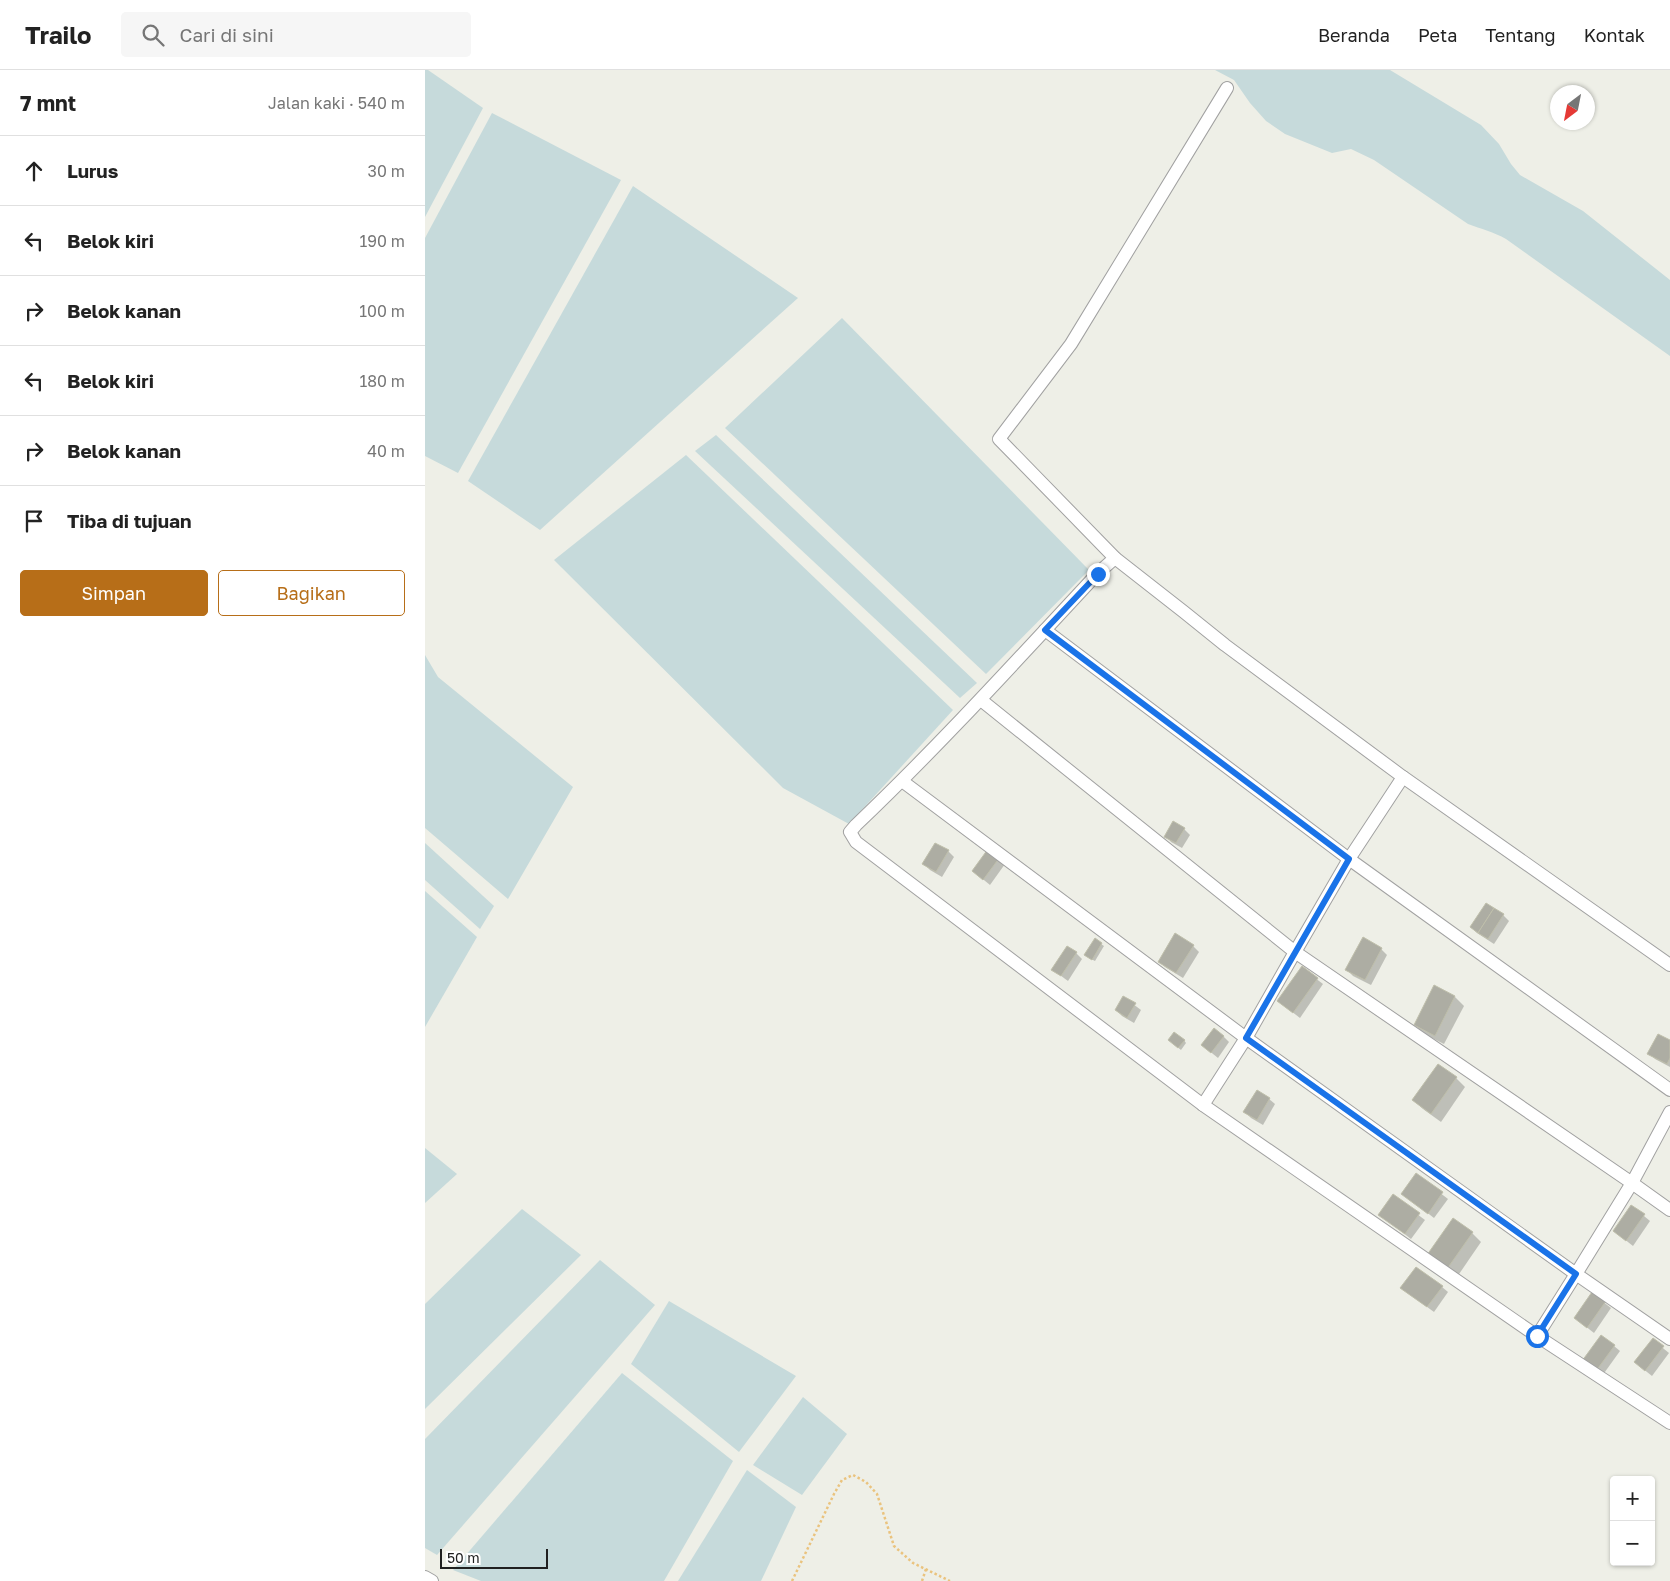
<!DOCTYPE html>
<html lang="id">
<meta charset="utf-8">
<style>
body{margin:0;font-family:"Golos Text",sans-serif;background:#f6f6f6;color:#222}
.controls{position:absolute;right:15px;bottom:15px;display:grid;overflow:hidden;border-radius:5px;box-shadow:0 1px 4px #0004}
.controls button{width:45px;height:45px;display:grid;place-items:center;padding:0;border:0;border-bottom:1px solid #e0e0e0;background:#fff;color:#222;font:25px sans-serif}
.compass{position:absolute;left:1125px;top:15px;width:45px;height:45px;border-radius:50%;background:#fff;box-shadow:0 1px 4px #0004;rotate:212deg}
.scale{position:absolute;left:15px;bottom:12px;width:108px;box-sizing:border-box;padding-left:5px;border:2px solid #202020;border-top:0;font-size:14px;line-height:18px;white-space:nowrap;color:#202020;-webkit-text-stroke:4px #fff;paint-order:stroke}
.stop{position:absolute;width:15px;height:15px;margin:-11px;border:4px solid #1a73e8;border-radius:50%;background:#fff}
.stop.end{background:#1a73e8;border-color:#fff;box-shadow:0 1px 5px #0008}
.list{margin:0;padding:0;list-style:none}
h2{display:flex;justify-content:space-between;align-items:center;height:65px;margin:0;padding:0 20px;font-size:21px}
h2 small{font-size:16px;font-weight:400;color:#767676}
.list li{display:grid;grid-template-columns:32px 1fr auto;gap:15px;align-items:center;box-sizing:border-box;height:70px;padding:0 20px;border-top:1px solid #e0e0e0}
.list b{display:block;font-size:19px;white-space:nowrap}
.list em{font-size:16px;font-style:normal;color:#767676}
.actions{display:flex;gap:10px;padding:15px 20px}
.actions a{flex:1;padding:11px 0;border:1px solid #b76e18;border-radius:5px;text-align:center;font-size:18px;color:#b76e18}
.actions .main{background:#b76e18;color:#fff}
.icon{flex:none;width:28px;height:28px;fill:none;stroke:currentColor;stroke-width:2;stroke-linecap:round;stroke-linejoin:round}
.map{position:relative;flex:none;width:1245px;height:1511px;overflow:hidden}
header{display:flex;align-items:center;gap:30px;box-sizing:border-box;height:70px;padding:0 25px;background:#fff;border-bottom:1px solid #e0e0e0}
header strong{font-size:24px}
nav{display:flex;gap:28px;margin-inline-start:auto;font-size:18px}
.search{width:350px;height:45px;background:#f6f6f6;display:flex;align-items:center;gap:12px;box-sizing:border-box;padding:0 18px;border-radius:5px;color:#767676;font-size:19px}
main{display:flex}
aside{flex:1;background:#fff}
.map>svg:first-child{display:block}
</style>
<header>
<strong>Trailo</strong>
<div class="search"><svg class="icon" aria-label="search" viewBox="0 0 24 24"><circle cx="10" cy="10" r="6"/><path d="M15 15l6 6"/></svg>Cari di sini</div>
<nav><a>Beranda</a><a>Peta</a><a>Tentang</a><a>Kontak</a></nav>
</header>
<main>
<aside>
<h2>7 mnt<small>Jalan kaki · 540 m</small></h2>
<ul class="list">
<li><svg class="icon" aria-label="ahead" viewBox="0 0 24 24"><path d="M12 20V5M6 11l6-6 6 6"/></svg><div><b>Lurus</b></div><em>30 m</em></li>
<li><svg class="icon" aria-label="left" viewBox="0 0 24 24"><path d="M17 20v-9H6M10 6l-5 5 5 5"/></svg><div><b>Belok kiri</b></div><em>190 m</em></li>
<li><svg class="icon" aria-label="right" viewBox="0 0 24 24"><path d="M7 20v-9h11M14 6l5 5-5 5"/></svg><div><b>Belok kanan</b></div><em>100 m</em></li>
<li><svg class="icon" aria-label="left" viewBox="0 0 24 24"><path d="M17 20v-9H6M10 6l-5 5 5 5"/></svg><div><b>Belok kiri</b></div><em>180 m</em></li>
<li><svg class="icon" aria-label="right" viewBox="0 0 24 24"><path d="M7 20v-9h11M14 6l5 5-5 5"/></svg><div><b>Belok kanan</b></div><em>40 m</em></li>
<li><svg class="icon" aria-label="arrive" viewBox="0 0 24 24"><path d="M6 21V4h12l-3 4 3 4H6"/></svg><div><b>Tiba di tujuan</b></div></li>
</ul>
<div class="actions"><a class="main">Simpan</a><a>Bagikan</a></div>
</aside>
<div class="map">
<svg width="1245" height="1511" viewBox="0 0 1245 1511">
<rect width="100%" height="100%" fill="#eeefe7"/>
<g fill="#c6dadb">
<path d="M0,0H3L58,38L0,147Z"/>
<path d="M790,0H965L1056,55L1074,74L1086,94L1095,105L1158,141L1245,210V286L1081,169C1069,162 1056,159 1043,154L949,90L926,79L907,83L860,64L841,51L825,33L809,10Z"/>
<path d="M67,43L196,110L33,403L0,386V168Z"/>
<path d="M208,116L373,228L115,460L43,411Z"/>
<path d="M417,248L664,500L561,604L300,358Z"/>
<path d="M291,365L552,613L535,628L270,381Z"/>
<path d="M261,385L528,640L424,754L358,718L129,490Z"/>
<path d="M0,585L13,607L148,717L83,829L0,758Z"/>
<path d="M0,773L69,836L55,859L0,810Z"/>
<path d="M0,821L52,867L0,957Z"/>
<path d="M0,1078L32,1104L0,1133Z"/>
<path d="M97,1139L156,1185L0,1339V1234Z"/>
<path d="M175,1190L230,1235L12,1485L0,1478V1369Z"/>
<path d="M244,1231L371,1306L314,1382L206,1294Z"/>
<path d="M197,1303L308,1391L239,1511H56L28,1500Z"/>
<path d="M378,1327L422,1364L377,1425L328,1395Z"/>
<path d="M322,1400L371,1437L336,1511H253Z"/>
</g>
<g fill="#0003">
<path d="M759,759L765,765L757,778L746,772L741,766Z"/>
<path d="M523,781L529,787L517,807L505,800L499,794Z"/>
<path d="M563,781L580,794L565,815L548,801Z"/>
<path d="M1078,845L1084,851L1069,874L1052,863L1046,857Z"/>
<path d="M676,874L679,876L670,891L664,888Z"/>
<path d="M768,876L774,882L758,908L740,897L734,891Z"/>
<path d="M956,879L962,885L946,915L928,906L922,900Z"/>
<path d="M651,883L657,889L643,911L628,900Z"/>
<path d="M877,898L898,914L875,948L853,931Z"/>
<path d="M1010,917L1030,927L1039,936L1019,974L999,964L990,955Z"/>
<path d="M699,927L716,940L709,953L697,946L691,940Z"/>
<path d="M798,966L804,972L793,988L777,975Z"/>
<path d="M759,970L761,973L756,980L747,973Z"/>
<path d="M1245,971V997L1230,989L1224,983Z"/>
<path d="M1031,1008L1040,1017L1016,1052L998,1039L988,1030Z"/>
<path d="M844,1029L850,1034L838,1055L826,1048L820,1042Z"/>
<path d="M992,1105L1023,1129L1009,1148L978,1124Z"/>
<path d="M968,1126L1000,1150L986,1169L955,1145Z"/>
<path d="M1207,1136L1225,1151L1208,1176L1189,1161Z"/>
<path d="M1047,1163L1056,1172L1032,1207L1013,1194Z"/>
<path d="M1017,1217L1023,1222L1009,1242L983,1223Z"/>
<path d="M1168,1224L1186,1238L1169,1263L1150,1248Z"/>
<path d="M1228,1270L1244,1283L1227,1306L1217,1298Z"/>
<path d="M1189,1276L1195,1281L1177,1306L1159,1291Z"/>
</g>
<g fill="#adada3" stroke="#bfbfab">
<path d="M748,751L760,758L751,773L739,767Z"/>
<path d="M510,773L524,780L511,802L497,794Z"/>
<path d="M563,779L575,787L558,810L547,801Z"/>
<path d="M1061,833L1069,838L1053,863L1045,857Z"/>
<path d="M1069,838L1079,844L1063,869L1053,863Z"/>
<path d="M750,863L769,875L751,903L733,892Z"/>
<path d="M938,867L957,878L940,910L920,900Z"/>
<path d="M670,868L677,873L667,890L659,885Z"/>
<path d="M642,876L652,882L636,906L626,900Z"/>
<path d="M877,896L893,908L868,943L852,931Z"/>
<path d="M1009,915L1030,926L1010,966L989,955Z"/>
<path d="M698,926L711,933L702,948L690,940Z"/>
<path d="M789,958L799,966L786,983L776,975Z"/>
<path d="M749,962L760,970L753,978L743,970Z"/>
<path d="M1233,964L1245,970V988L1242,994L1222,984Z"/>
<path d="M1013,994L1032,1007L1006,1044L987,1030Z"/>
<path d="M832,1020L845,1028L832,1050L818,1042Z"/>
<path d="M991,1103L1018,1122L1003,1144L976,1124Z"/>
<path d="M968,1124L995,1143L980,1164L953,1145Z"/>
<path d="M1206,1135L1220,1144L1201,1171L1188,1161Z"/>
<path d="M1028,1148L1048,1162L1022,1199L1002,1185Z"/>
<path d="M991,1197L1018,1216L1002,1237L975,1218Z"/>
<path d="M1167,1222L1181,1231L1162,1258L1149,1248Z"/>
<path d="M1176,1265L1190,1275L1171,1301L1157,1291Z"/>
<path d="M1228,1268L1239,1276L1220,1301L1209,1292Z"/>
</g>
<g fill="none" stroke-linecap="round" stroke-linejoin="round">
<g stroke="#a1a1a1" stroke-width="14">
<g id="street">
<path d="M802,18L646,274L574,369L690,488L759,542L800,575L978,707L1245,895"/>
<path d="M690,488L673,503C593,589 515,675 431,755L425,762L431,772L778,1035L821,968L1151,1204L1207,1113L1245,1140"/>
<path d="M620,560L924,789L978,707"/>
<path d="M556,630L870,882L924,789L1245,1020"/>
<path d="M477,711L821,968L870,882L1207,1113L1245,1042"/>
<path d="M778,1035L1112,1266"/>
<path d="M1245,1269L1151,1204L1112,1266L1245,1353"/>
<path d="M0,1507L7,1511"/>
</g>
</g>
<g stroke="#eac37e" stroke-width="2.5" stroke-dasharray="2.5 2.5" stroke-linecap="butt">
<path d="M367,1511L409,1424L417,1410L428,1405L441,1412L452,1424L469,1476L488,1493L525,1511"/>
<path d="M497,1511L501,1499"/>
</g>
<use href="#street" stroke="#fff" stroke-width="12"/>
</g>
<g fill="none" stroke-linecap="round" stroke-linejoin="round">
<path stroke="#1a73e8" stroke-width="6" d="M673,504L620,560L924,789L821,968L1151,1204L1112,1266"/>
</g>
</svg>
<div class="controls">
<button>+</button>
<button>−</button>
</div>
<svg class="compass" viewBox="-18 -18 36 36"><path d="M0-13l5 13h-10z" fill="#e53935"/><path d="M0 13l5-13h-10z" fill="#767676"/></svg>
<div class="scale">50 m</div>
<div class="stop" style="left:1112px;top:1266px"></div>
<div class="stop end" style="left:673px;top:504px"></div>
</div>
</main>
